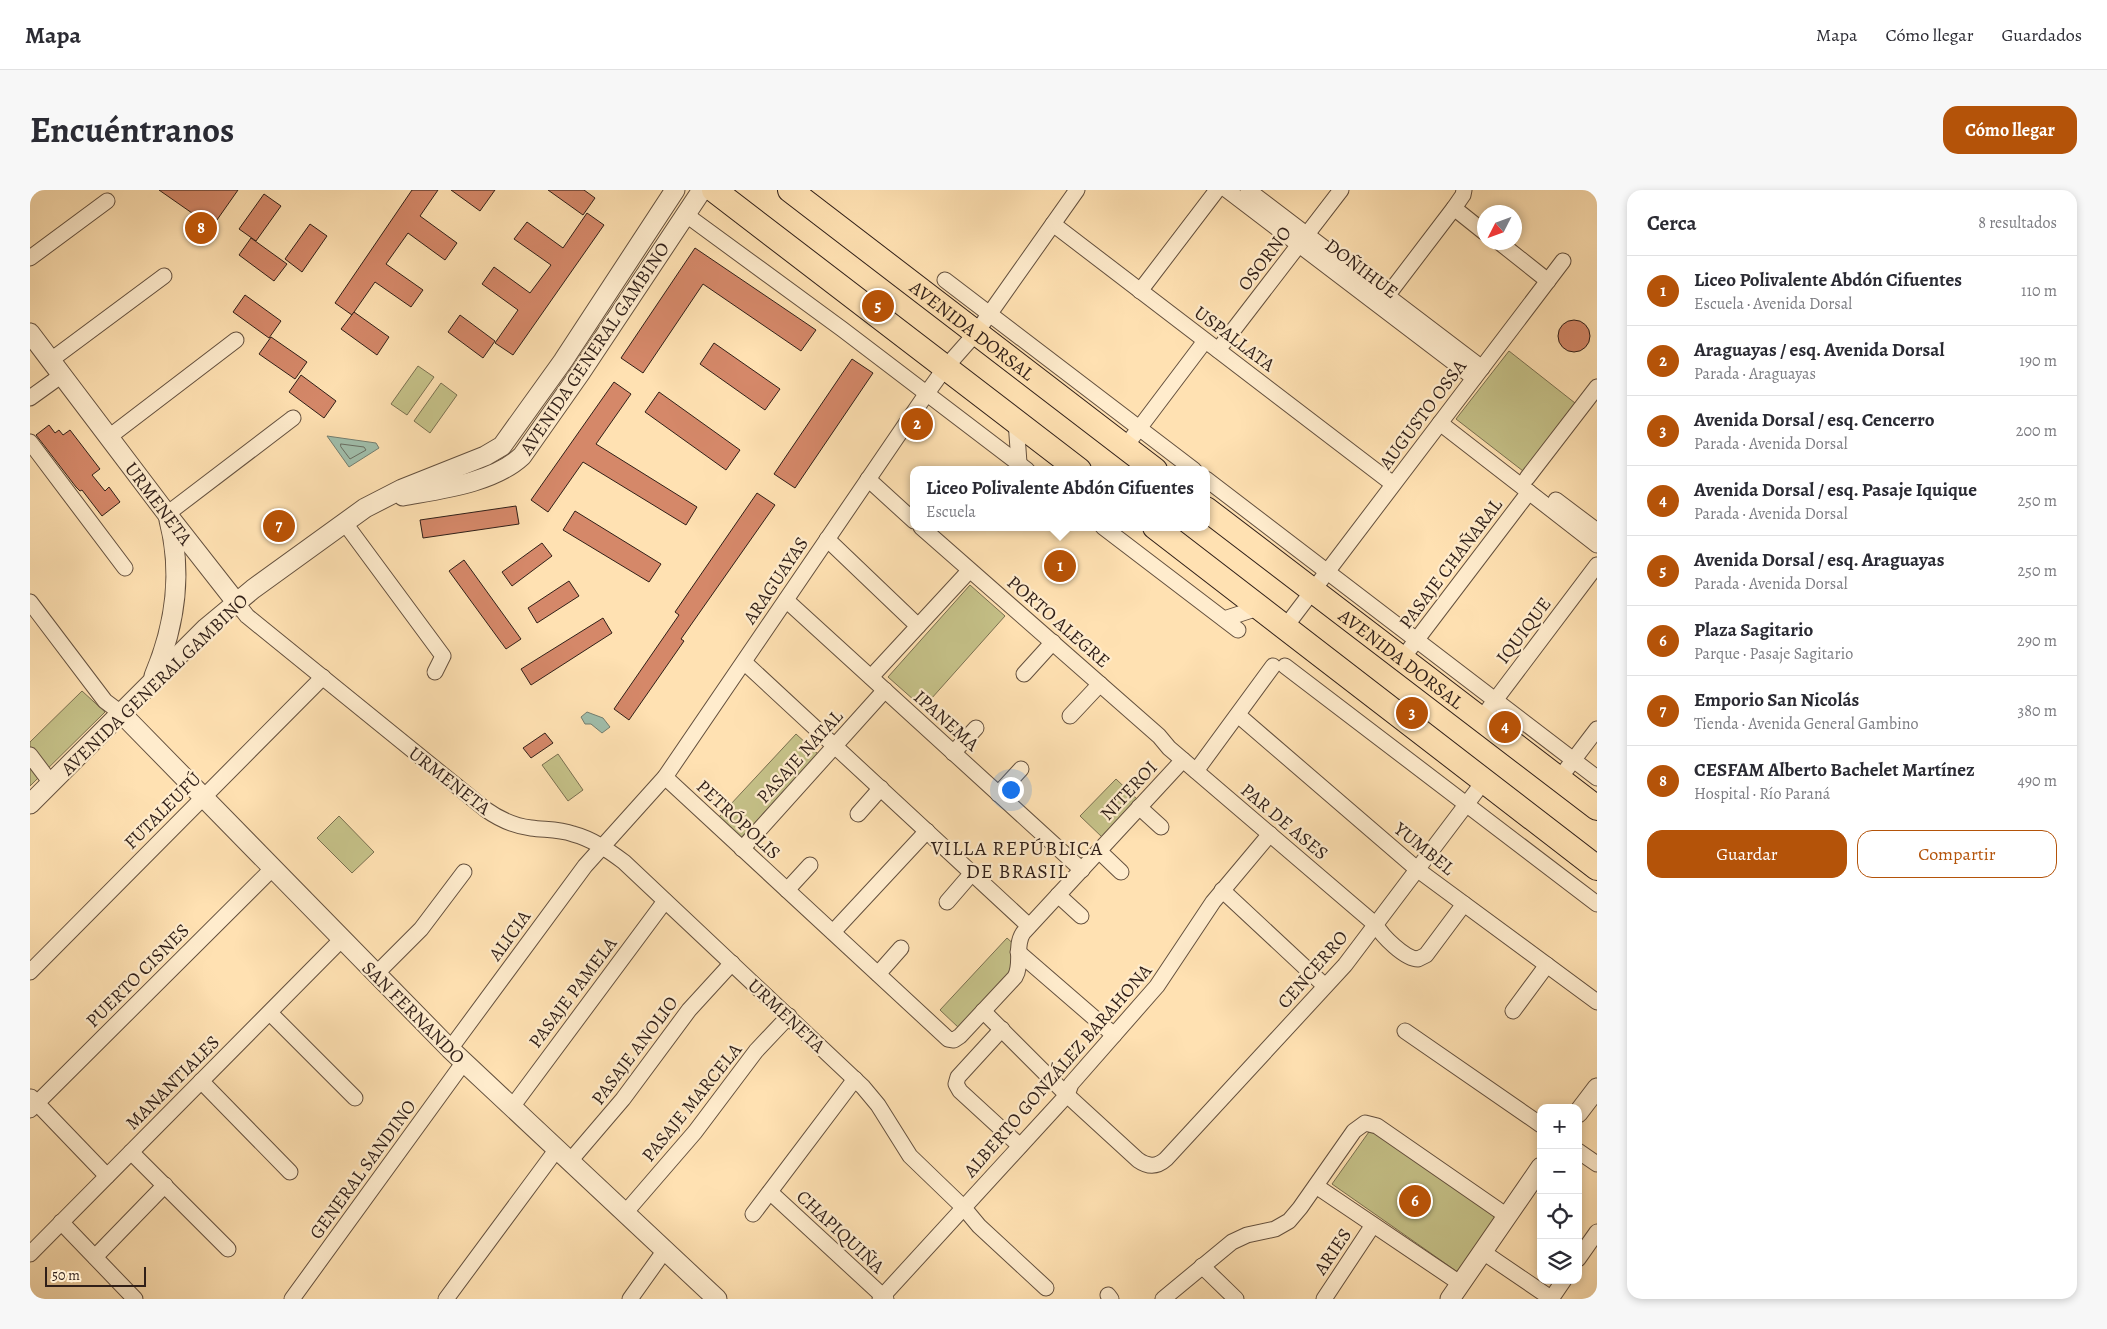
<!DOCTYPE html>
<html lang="es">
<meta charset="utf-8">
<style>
body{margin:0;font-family:Alegreya,serif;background:#f7f7f7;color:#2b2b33}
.controls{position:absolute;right:15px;bottom:15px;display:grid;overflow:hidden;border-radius:10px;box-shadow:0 2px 8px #0003}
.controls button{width:45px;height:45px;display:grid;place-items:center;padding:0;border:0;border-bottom:1px solid #e1e1e2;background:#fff;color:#2b2b33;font:25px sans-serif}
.compass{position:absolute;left:1447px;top:15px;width:45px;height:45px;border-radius:50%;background:#fff;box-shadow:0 2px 8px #0003;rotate:228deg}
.scale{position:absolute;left:15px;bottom:12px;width:101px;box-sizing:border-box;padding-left:5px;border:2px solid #301f18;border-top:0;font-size:14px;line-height:18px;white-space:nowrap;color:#301f18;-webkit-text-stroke:4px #ffeccd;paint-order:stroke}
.you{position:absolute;left:980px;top:599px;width:18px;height:18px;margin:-12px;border:4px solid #fff;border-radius:50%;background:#1a73e8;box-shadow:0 0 0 8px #1a73e833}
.badge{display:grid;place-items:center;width:32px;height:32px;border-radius:50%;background:#b45309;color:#fff;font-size:16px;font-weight:700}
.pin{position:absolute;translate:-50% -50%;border:2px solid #fff;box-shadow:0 1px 5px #0006}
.popup{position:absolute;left:880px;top:276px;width:300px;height:65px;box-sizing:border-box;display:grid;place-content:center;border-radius:10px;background:#fff;filter:drop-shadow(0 1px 4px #0005);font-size:16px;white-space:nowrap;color:#7c7c81}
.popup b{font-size:19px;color:#2b2b33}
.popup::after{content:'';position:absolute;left:50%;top:100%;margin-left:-10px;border:10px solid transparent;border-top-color:#fff}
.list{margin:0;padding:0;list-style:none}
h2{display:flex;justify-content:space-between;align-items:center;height:65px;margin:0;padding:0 20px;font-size:21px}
h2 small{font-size:16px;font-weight:400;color:#7c7c81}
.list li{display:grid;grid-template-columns:32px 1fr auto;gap:15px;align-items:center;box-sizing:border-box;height:70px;padding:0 20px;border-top:1px solid #e1e1e2}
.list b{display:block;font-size:19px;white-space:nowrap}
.list p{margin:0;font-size:16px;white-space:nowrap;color:#7c7c81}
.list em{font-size:16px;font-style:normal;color:#7c7c81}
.actions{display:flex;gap:10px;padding:15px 20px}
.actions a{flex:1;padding:11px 0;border:1px solid #b45309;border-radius:15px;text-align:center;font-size:18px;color:#b45309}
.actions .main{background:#b45309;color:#fff}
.icon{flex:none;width:28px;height:28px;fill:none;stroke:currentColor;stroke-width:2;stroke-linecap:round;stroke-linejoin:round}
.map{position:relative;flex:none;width:1567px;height:1109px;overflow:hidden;border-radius:15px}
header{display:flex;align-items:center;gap:30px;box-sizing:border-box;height:70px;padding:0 25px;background:#fff;border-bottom:1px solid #e1e1e2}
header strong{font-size:24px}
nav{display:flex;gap:28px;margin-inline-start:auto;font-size:18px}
.intro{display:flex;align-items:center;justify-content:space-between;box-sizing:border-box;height:120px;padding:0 30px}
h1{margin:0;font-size:35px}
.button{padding:12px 22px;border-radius:15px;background:#b45309;color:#fff;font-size:18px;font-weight:700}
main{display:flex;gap:30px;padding:0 30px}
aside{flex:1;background:#fff;border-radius:15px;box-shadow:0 2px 8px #0003}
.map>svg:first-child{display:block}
</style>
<header>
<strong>Mapa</strong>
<nav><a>Mapa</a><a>Cómo llegar</a><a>Guardados</a></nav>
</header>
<div class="intro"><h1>Encuéntranos</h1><a class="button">Cómo llegar</a></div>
<main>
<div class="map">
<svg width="1567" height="1109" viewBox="0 0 1567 1109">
<rect width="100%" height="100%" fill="#ffe1b2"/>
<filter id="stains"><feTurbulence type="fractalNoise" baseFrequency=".004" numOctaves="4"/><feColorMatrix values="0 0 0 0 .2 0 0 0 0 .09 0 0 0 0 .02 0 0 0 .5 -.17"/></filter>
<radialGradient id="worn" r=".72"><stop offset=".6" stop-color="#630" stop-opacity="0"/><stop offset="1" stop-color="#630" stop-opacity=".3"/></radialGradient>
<g fill="#c5c188" stroke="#7a7050">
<path d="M1479,161L1545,213L1493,281L1426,229Z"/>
<path d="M388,176L404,187L377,225L361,214Z"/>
<path d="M411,193L427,205L400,243L384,231Z"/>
<path d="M940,395L975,426L893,518L858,487Z"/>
<path d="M52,501L75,522L0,596V552Z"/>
<path d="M766,544L788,564L709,650L687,629Z"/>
<path d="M528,564L553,600L538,611L512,575Z"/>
<path d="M1086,589L1108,610L1073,648L1050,626Z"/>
<path d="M309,626L344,662L322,683L287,648Z"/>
<path d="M977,748L997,766L929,838L910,820Z"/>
<path d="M1341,939L1467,1028L1429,1083L1302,994Z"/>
</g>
<g fill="#a0beab" stroke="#737e70">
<path d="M297,246L346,253L349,258L319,277Z"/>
<path d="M557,522L573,528L580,537L572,543L561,534H555L551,527Z"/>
</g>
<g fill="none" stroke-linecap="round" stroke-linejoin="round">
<path stroke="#686e62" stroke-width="1" d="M311,254L334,257L336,260L320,269L311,257Z"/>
</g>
<g fill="#d58869" stroke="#301f18">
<path d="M129,0H208L182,37Z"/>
<path d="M382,0H408L390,26L427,53L415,70L378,43L356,74L393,100L381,117L345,92L322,125L305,113Z"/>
<path d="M421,0H465L450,21Z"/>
<path d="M518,0H554L565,8L553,25Z"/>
<path d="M234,4L251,16L226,51L209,39Z"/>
<path d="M557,23L574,35L483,165L465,153L488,120L452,94L464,77L500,103L521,75L484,49L497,32L533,58Z"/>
<path d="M280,34L297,46L272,82L255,69Z"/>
<path d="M221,48L257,74L244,91L209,65Z"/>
<path d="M665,58L786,140L771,161L673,94L613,183L591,168Z"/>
<path d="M215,105L251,131L239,148L203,122Z"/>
<path d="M324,122L359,147L347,165L311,139Z"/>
<path d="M430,125L465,151L453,168L418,142Z"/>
<circle cx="1544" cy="146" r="16"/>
<path d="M241,147L277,172L265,189L229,164Z"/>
<path d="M684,153L750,199L735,220L670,174Z"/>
<path d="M822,169L843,183L765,298L744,284Z"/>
<path d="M271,185L306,211L294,228L259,202Z"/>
<path d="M584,192L601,204L566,254L667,317L656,335L553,272L518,322L501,310Z"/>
<path d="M629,202L710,260L696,280L615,222Z"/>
<path d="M19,235L25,243L29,240L33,245L40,240L70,279L62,285L75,301L79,297L90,312L72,326L52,300L50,301L46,297L6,245Z"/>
<path d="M727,303L745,315L651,449L654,451L599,530L584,519L649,425L645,422Z"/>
<path d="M486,316L489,334L393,348L390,330Z"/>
<path d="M545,321L631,374L619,392L533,340Z"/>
<path d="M250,326L260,335L248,347L239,337Z"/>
<path d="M512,353L522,366L482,396L472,382Z"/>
<path d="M434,370L491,449L476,459L419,381Z"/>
<path d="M539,391L549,406L507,433L498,418Z"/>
<path d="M573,428L582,443L501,495L491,479Z"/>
<path d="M515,543L523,553L501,568L493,558Z"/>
</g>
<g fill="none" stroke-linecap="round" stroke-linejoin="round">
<g stroke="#64503e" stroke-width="17">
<g id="minor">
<path d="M1197,0L1444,188"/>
<path d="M1218,0L1452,178"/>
<path d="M1424,18L1454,42"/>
<path d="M655,24L812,139L997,280"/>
<path d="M1023,34L1363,294"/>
<path d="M1469,52L1518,91"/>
<path d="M0,68L77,11"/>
<path d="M915,90L1164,280"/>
<path d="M1110,101L1187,0"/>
<path d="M1357,106L1424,18L1433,5L1434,0"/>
<path d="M1188,160L1311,0"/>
<path d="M21,170L134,86"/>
<path d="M0,208L32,185"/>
<path d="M986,231L989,273"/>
<path d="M1410,233L1567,355"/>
<path d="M79,247L206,150"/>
<path d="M0,252L95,378"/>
<path d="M1095,257L1175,151"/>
<path d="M1497,288L1567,197"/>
<path d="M838,289L884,331"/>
<path d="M1176,289L1567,588"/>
<path d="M1526,310L1567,341"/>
<path d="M137,324L263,228"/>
<path d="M314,332L413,466L405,482"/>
<path d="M891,337L1129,546L1139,558L1346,735C1352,746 1375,769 1388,769L1396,765L1434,714"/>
<path d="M1073,337L1208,440"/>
<path d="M797,349L888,436"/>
<path d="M756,410L1052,680"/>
<path d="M0,412L75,511L91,523"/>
<path d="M206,412L217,426L455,619C469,629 484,636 501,638C515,640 529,639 543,644C562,649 578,660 594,672L833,897L848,915L880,966L934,1018L949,1036L1016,1098"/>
<path d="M1194,429L1231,417"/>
<path d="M1256,436L1533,71"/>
<path d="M1372,469L1499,302"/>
<path d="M714,472L999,736"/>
<path d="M1255,476L1567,714"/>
<path d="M994,484L1023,452"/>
<path d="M841,487L939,381"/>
<path d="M1208,525L1388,680L1567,812"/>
<path d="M1040,526L1070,494"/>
<path d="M1451,529L1567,375"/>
<path d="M923,563L946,538"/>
<path d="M0,565L21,593"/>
<path d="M1166,581L1243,476"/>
<path d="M635,587L918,849L924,850L930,846L985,787C993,773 984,757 993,743L1153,570"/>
<path d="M1529,589L1567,539"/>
<path d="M968,604L991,579"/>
<path d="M1109,617L1131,637"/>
<path d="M828,624L851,598"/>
<path d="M712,659L855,500"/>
<path d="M1069,661L1091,682"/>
<path d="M757,700L780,675"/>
<path d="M1192,700L1295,796"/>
<path d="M1028,705L1051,726"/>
<path d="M917,712L942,683"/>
<path d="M803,742L897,641"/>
<path d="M988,762L1084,845"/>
<path d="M0,782L293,487"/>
<path d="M346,784L391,739L434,682"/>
<path d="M848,784L871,758"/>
<path d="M953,821L1037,905L1108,970C1118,977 1127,977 1136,969L1315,775L1454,591"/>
<path d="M1483,821L1517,775"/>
<path d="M240,823L325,908"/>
<path d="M972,839L928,887L926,894L930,901L990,956"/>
<path d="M1375,841L1511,935"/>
<path d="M420,859L555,676L635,587L897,203L915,178L946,143L1047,0"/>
<path d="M171,891L260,982"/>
<path d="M1,907L77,986"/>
<path d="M482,917L635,711"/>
<path d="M0,920L243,678"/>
<path d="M1548,961L1567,974"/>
<path d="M101,962L198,1059"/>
<path d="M540,971L593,909L659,820L702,773"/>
<path d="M1286,996L1431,1094"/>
<path d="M740,1002L856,1109"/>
<path d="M595,1023L665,942L726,861L759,826"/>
<path d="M723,1024L825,889"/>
<path d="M31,1032L105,1109"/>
<path d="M1453,1062L1522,1109"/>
<path d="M0,1064L312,749"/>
<path d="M65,1067L135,995"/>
<path d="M1548,1069L1567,1042"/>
<path d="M1172,1076L1206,1109"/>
<path d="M1078,1105L1081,1109"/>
<path d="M262,1109L434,872"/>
<path d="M416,1109L527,959"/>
<path d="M600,1109L635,1060"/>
<path d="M850,1109L1037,905L1041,894L1127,796L1183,712L1240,644"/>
<path d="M1133,1109L1202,1052L1217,1045L1245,1039L1259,1031L1270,1018L1324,941L1335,933L1347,936L1477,1026"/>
<path d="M1294,1109L1343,1035"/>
<path d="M1521,1109L1534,1090"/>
</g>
</g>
<g stroke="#64503e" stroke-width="21">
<g id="tertiary">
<path d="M0,143L137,324L206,412"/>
<path d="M373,306C411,299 463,293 492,266L551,182L672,0"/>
<path d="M124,486C145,436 153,384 139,330"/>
<path d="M91,523L420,859L687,1109"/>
<path d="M0,614L176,438L223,399L335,318L372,299L455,266L472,256L533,171L645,0"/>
<path d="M1548,923L1567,898"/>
<path d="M1420,1109L1511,977"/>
</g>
</g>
<g stroke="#301f18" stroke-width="26">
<g id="primary">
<path d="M684,0L1049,280"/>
<path id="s1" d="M760,0L1125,280"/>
<path id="s2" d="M1176,319L1567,618"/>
<path d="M1125,337L1567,678"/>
</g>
</g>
<use href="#minor" stroke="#ffeccd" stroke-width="15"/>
<use href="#tertiary" stroke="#ffeccd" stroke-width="19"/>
<use href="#primary" stroke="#ffe1b2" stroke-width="24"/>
</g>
<g text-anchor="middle" stroke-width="4.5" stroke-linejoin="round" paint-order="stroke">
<g font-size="19" fill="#301f18" stroke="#ffeccd">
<text transform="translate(1234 68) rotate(-53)" y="7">OSORNO</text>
<text transform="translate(1332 78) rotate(37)" y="7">DOÑIHUE</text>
<text dy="7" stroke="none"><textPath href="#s1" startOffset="230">AVENIDA DORSAL</textPath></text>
<text transform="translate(1205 148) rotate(37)" y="7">USPALLATA</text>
<text transform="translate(564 158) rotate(-56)" y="7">AVENIDA GENERAL GAMBINO</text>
<text transform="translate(1392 224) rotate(-53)" y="7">AUGUSTO OSSA</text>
<text transform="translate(129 313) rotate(53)" y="7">URMENETA</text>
<text transform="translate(1420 373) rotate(-53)" y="7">PASAJE CHAÑARAL</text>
<text transform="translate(745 390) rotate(-56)" y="7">ARAGUAYAS</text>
<text transform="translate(1029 431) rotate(41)" y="7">PORTO ALEGRE</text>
<text transform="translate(1493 440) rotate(-53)" y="7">IQUIQUE</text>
<text dy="7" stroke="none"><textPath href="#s2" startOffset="246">AVENIDA DORSAL</textPath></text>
<text transform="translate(124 494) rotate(-44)" y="7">AVENIDA GENERAL GAMBINO</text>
<text transform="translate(917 530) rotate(42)" y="7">IPANEMA</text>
<text transform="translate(769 566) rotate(-48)" y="7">PASAJE NATAL</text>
<text transform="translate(420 590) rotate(38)" y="7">URMENETA</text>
<text transform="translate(1098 600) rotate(-47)" y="7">NITEROI</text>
<text transform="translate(132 620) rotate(-45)" y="7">FUTALEUFÚ</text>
<text transform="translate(709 629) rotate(43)" y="7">PETRÓPOLIS</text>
<text transform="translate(1255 631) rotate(40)" y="7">PAR DE ASES</text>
<text transform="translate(1395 658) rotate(39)" y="7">YUMBEL</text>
<text transform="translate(479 745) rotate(-54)" y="7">ALICIA</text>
<text transform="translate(1282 779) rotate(-49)" y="7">CENCERRO</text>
<text transform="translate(107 785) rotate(-45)" y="7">PUERTO CISNES</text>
<text transform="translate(542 802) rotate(-53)" y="7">PASAJE PAMELA</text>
<text transform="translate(384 822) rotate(45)" y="7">SAN FERNANDO</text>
<text transform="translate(757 825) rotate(43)" y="7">URMENETA</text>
<text transform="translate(604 860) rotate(-53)" y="7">PASAJE ANOLIO</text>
<text transform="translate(1027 880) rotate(-49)" y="7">ALBERTO GONZÁLEZ BARAHONA</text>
<text transform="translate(142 892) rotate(-45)" y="7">MANANTIALES</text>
<text transform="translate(661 912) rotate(-51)" y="7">PASAJE MARCELA</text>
<text transform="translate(332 979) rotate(-54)" y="7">GENERAL SANDINO</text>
<text transform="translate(811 1041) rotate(43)" y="7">CHAPIQUIÑA</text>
<text transform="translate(1302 1061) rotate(-56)" y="7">ARIES</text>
</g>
<g font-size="20" letter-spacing="1" fill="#301f18" stroke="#ffeccd">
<text x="987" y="665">VILLA REPÚBLICA<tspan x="987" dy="23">DE BRASIL</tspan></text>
</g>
</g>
<rect width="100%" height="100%" filter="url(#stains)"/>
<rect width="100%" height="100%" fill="url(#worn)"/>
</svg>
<div class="controls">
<button>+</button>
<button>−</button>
<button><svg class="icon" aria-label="locate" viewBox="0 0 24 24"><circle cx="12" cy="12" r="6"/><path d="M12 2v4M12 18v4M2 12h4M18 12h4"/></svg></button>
<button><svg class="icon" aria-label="layers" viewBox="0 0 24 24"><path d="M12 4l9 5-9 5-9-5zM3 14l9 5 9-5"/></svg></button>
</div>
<svg class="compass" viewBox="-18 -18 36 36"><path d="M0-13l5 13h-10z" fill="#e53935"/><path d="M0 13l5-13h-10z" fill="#7c7c81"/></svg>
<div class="scale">50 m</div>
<div class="you"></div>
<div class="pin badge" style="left:1030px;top:376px">1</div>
<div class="popup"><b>Liceo Polivalente Abdón Cifuentes</b>Escuela</div>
<div class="pin badge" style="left:887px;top:234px">2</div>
<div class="pin badge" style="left:1382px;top:523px">3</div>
<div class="pin badge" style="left:1475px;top:537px">4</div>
<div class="pin badge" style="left:848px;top:116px">5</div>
<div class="pin badge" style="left:1385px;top:1011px">6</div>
<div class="pin badge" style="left:249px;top:336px">7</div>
<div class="pin badge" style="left:171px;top:38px">8</div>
</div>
<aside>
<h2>Cerca<small>8 resultados</small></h2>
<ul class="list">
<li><span class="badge">1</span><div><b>Liceo Polivalente Abdón Cifuentes</b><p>Escuela · Avenida Dorsal</p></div><em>110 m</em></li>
<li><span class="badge">2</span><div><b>Araguayas / esq. Avenida Dorsal</b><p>Parada · Araguayas</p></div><em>190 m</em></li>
<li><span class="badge">3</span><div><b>Avenida Dorsal / esq. Cencerro</b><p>Parada · Avenida Dorsal</p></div><em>200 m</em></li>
<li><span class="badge">4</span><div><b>Avenida Dorsal / esq. Pasaje Iquique</b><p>Parada · Avenida Dorsal</p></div><em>250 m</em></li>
<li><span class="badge">5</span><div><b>Avenida Dorsal / esq. Araguayas</b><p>Parada · Avenida Dorsal</p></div><em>250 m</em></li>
<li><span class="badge">6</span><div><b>Plaza Sagitario</b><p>Parque · Pasaje Sagitario</p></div><em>290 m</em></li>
<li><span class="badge">7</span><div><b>Emporio San Nicolás</b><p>Tienda · Avenida General Gambino</p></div><em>380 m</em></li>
<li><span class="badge">8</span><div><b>CESFAM Alberto Bachelet Martínez</b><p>Hospital · Río Paraná</p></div><em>490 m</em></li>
</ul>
<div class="actions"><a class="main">Guardar</a><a>Compartir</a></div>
</aside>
</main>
